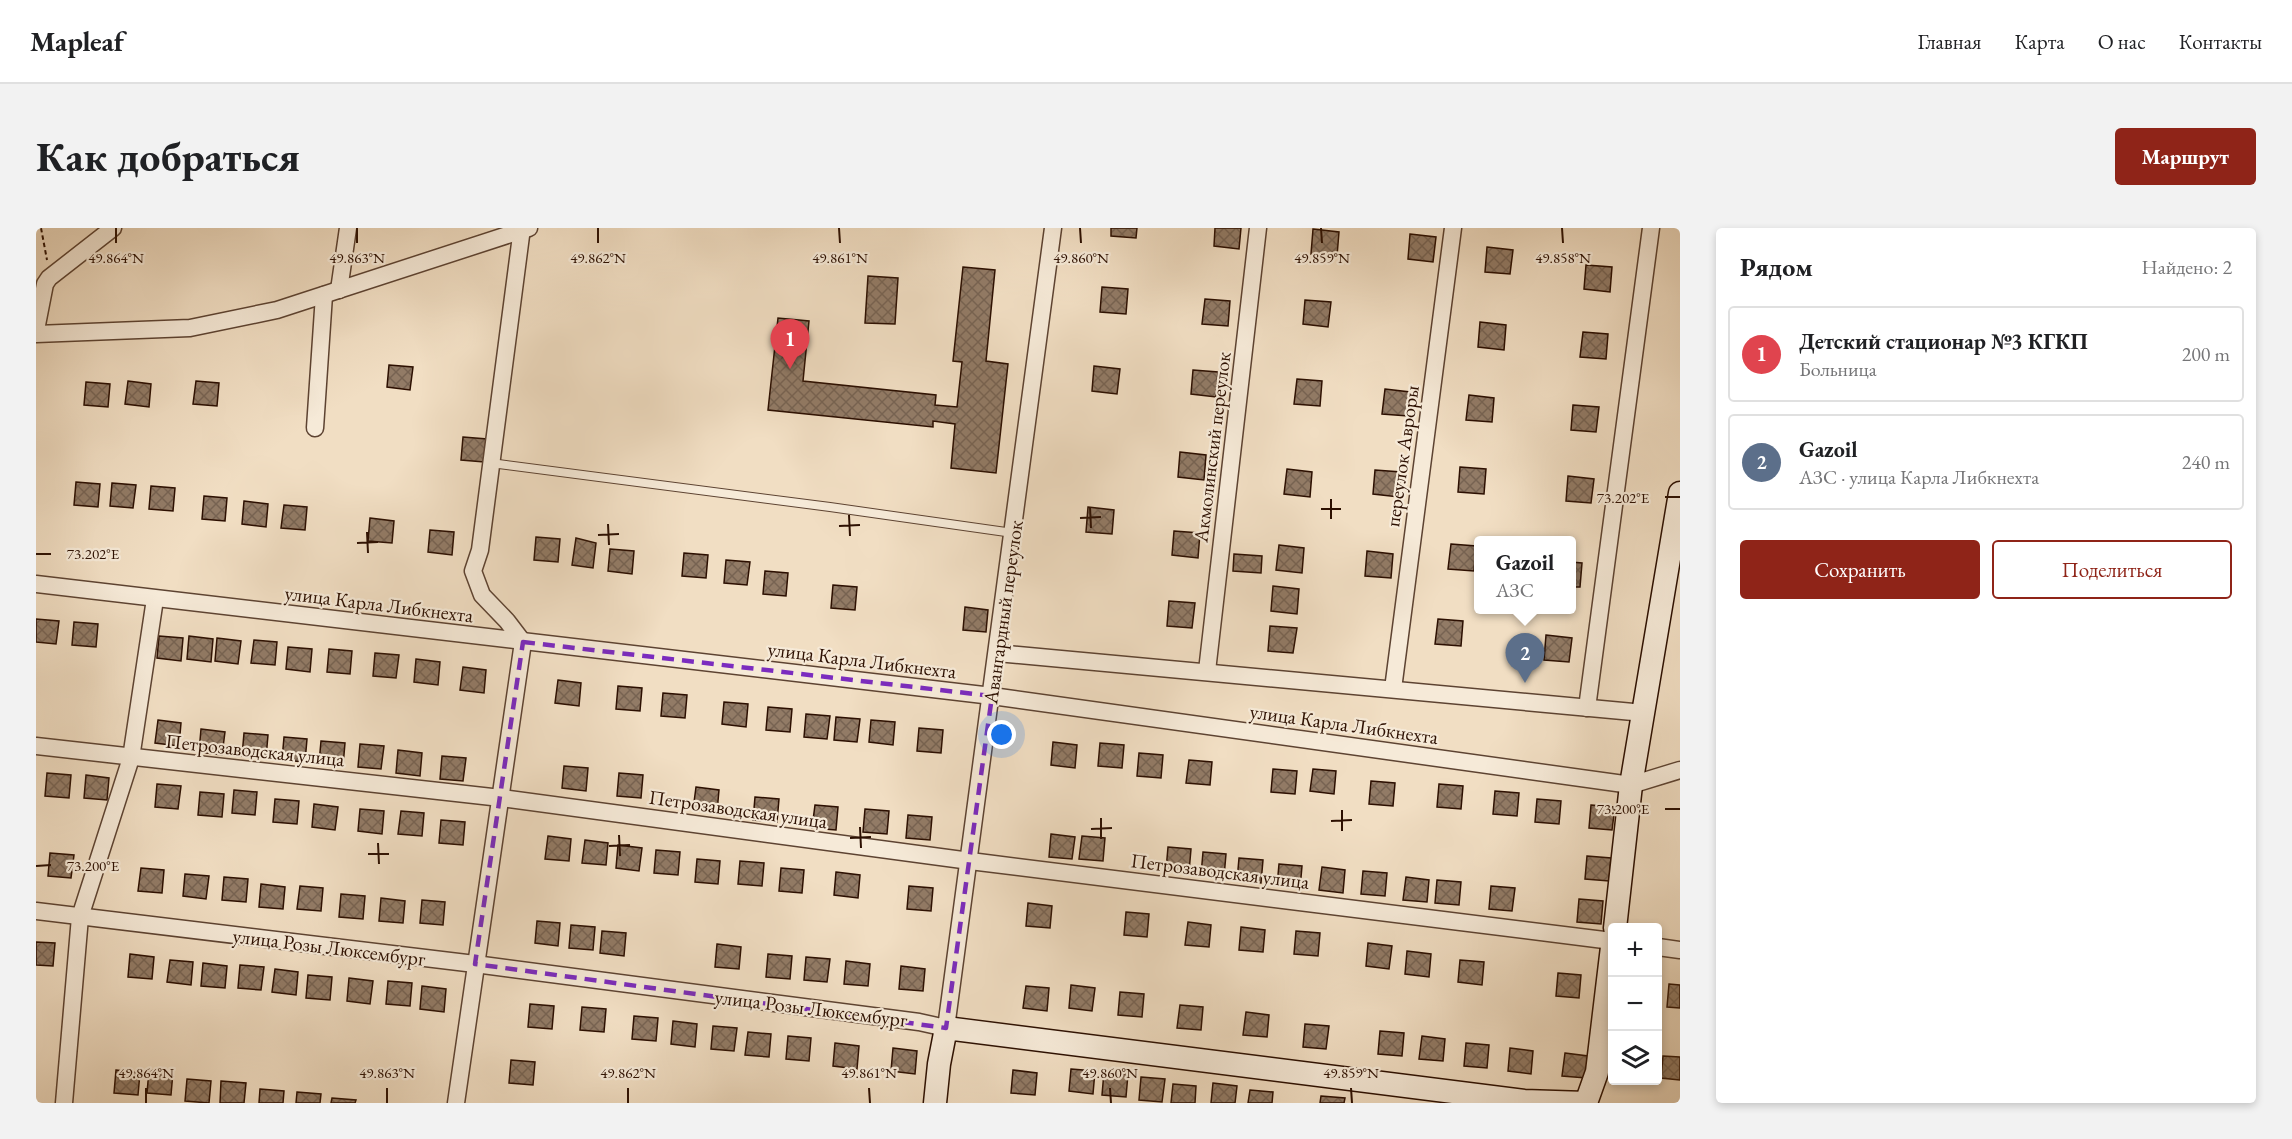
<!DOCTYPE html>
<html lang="ru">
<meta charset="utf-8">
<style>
body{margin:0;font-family:"EB Garamond",serif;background:#f2f2f2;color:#202124}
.controls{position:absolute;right:18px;bottom:18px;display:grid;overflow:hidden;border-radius:6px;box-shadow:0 3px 9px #0003}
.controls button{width:54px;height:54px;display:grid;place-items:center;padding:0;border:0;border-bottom:2px solid #e0e0e0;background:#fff;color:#202124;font:30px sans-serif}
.you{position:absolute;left:966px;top:507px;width:21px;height:21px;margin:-15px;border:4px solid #fff;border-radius:50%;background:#1a73e8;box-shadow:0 0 0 9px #1a73e833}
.badge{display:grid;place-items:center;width:39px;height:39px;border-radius:50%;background:#8f2418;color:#fff;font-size:20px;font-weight:700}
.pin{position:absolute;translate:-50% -50px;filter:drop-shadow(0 2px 3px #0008)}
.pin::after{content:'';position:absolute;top:32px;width:21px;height:18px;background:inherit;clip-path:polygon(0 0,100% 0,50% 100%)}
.popup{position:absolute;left:1438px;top:308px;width:102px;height:78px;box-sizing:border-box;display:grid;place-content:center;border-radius:6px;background:#fff;filter:drop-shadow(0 2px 4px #0005);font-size:20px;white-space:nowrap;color:#757577}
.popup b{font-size:22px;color:#202124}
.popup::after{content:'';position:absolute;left:50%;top:100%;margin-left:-12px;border:12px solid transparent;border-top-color:#fff}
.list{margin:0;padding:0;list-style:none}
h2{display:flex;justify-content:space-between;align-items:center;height:78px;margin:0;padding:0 24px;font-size:26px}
h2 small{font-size:20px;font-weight:400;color:#757577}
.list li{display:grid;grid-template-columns:39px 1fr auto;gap:18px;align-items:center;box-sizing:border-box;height:96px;margin:0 12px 12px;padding:0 12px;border:2px solid #e0e0e0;border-radius:6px}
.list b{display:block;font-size:22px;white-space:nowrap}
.list p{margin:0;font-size:20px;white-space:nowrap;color:#757577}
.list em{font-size:20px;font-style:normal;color:#757577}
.actions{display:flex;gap:12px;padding:18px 24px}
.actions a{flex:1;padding:14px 0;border:2px solid #8f2418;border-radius:6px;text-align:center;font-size:21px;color:#8f2418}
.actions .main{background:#8f2418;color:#fff}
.icon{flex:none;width:33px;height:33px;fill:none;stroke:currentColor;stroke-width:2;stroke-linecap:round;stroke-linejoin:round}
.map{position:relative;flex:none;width:1644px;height:875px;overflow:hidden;border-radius:6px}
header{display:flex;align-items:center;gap:36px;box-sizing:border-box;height:84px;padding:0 30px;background:#fff;border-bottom:2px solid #e0e0e0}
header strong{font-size:28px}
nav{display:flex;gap:33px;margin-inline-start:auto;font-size:21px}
.intro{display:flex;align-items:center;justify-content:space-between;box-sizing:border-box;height:144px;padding:0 36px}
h1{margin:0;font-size:42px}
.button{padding:15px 27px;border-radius:6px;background:#8f2418;color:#fff;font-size:21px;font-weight:700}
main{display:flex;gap:36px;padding:0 36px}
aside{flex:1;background:#fff;border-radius:6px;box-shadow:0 3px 9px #0003}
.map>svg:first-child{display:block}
</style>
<header>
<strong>Mapleaf</strong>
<nav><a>Главная</a><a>Карта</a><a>О нас</a><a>Контакты</a></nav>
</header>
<div class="intro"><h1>Как добраться</h1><a class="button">Маршрут</a></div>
<main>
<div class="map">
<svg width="1644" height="875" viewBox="0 0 1644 875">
<defs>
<pattern id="building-cross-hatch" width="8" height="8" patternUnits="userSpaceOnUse" patternTransform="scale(1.5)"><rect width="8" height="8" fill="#927b66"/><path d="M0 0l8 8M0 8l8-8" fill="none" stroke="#776352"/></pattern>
</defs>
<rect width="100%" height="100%" fill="#f1dec3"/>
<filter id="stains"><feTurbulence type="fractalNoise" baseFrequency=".00333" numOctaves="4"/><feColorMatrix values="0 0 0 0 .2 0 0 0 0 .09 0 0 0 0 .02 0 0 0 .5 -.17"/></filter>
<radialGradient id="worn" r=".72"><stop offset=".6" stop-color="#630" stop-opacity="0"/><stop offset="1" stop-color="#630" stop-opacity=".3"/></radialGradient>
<g fill="url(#building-cross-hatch)" stroke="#2c0f01" stroke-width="1.5">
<path d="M1075,0H1101L1100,10L1075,8Z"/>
<path d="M1179,0H1205L1203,21L1178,18Z"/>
<path d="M1277,1L1303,4L1301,28L1275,26Z"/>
<path d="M1374,6L1400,9L1397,34L1372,31Z"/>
<path d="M1451,19L1477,22L1474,46L1449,44Z"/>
<path d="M1550,37L1576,39L1574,64L1548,61Z"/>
<path d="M927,39L959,42L950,133L972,136L960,245L915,240L919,196L897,193V199L732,182L742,90L773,93L767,153L900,167L899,177L921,179L926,134L917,133Z"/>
<path d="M832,48L862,50L859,96L829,95Z"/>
<path d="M1066,59L1092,61L1090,86L1064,84Z"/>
<path d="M1169,71L1194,73L1192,98L1166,96Z"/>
<path d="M1269,72L1295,74L1292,99L1267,96Z"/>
<path d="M1444,94L1470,97L1468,122L1442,119Z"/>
<path d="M1547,104L1572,106L1570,131L1544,129Z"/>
<path d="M353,137L377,139L374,162L351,159Z"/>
<path d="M1058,138L1084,141L1081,166L1056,163Z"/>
<path d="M1157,142L1182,144L1180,169L1155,166Z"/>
<path d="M1261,151L1286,153L1284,178L1258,176Z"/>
<path d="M92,153L115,156L113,179L89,176Z"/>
<path d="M160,153L183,155L181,178L157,176Z"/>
<path d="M50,154L74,156L72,179L48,177Z"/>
<path d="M1349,161L1374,164L1372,188L1346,186Z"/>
<path d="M1433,167L1458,170L1456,194L1430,192Z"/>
<path d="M1537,177L1563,179L1560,204L1535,202Z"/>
<path d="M427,209L451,211L448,234L425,232Z"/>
<path d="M1144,224L1170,227L1168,252L1142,249Z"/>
<path d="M1424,239L1450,241L1448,266L1422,264Z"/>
<path d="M1251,241L1276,244L1274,269L1248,266Z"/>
<path d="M1339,242L1365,244L1363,269L1337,266Z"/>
<path d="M1532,248L1558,251L1555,275L1530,273Z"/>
<path d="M40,254L64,256L62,279L38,277Z"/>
<path d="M76,255L100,257L97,280L74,278Z"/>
<path d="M115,258L139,260L137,283L113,281Z"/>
<path d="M168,268L191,270L189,293L166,291Z"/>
<path d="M208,273L232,276L230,299L206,296Z"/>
<path d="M248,277L271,279L269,302L245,300Z"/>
<path d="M1052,279L1078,282L1076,306L1050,304Z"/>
<path d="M334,290L358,293L356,315L332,313Z"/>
<path d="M394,302L418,304L416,327L392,324Z"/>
<path d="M1138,303L1164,305L1162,330L1136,327Z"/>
<path d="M500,309L524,311L522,334L498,332Z"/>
<path d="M540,310L560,315L557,340L536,337Z"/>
<path d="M1415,316L1440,318L1438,343L1412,341Z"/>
<path d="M1243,317L1268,320L1266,345L1240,342Z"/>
<path d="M574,321L598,323L596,346L572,343Z"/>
<path d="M1331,323L1357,326L1355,350L1329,348Z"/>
<path d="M648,325L672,327L670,350L646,348Z"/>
<path d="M1198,326L1226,328L1225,345L1197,343Z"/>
<path d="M690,332L714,334L711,357L688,355Z"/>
<path d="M1535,334L1546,335L1544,359H1535Z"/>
<path d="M729,343L752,345L750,368L727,366Z"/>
<path d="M797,357L821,359L819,382L795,380Z"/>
<path d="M1237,358L1263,361L1261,386L1235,383Z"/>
<path d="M1133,373L1159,375L1156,400L1131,398Z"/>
<path d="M929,379L952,382L950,404L927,402Z"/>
<path d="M0,391L23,393L20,416L0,414Z"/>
<path d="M1402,391L1427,393L1425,418L1399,416Z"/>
<path d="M38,394L62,396L60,419L36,417Z"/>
<path d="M1234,398L1261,400L1257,425L1232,423Z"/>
<path d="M1510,407L1536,410L1533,434L1508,432Z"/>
<path d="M123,408L147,410L145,433L121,430Z"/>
<path d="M153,408L177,411L175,434L151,431Z"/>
<path d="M181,410L205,413L202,436L179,433Z"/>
<path d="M218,412L241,414L239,437L215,435Z"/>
<path d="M252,419L276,421L274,444L250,441Z"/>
<path d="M293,421L316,423L314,446L291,444Z"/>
<path d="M339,425L363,427L360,450L337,448Z"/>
<path d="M380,431L404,434L402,457L378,454Z"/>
<path d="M427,439L450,442L448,465L424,462Z"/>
<path d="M522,452L545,455L543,478L519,475Z"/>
<path d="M582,458L606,460L604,483L580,481Z"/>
<path d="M627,465L651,467L649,490L625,488Z"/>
<path d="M688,474L712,476L710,499L686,496Z"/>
<path d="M732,479L756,481L754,504L730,502Z"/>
<path d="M770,486L794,488L791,511L768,509Z"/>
<path d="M800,489L824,491L821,514L798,512Z"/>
<path d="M122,492L145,495L143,518L119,515Z"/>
<path d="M835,492L859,494L857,517L833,514Z"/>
<path d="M883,500L907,502L905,525L881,523Z"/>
<path d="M165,501L189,504L186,527L163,524Z"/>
<path d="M208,505L232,507L230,530L206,528Z"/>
<path d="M248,509L271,511L269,534L246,532Z"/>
<path d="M285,513L309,515L307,538L283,535Z"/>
<path d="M1017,514L1041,517L1039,540L1015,537Z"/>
<path d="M1064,515L1088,517L1086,540L1062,538Z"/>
<path d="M324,516L348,518L345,541L322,539Z"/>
<path d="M362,522L386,525L384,548L360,545Z"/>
<path d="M1103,525L1127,527L1125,550L1101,548Z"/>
<path d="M406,528L430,530L427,553L404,551Z"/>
<path d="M1153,532L1176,534L1174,557L1150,555Z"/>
<path d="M528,538L552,540L550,563L526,560Z"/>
<path d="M1237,541L1261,543L1259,566L1235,564Z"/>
<path d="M1277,541L1300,543L1298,566L1274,563Z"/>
<path d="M11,545L35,547L33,570L9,568Z"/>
<path d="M583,545L607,547L605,570L581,568Z"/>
<path d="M50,547L73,550L71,572L48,570Z"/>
<path d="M1335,553L1359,555L1357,578L1333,576Z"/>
<path d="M121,556L145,558L142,581L119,579Z"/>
<path d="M1403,556L1427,558L1425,581L1401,579Z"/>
<path d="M660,559L683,562L681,584L657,582Z"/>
<path d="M198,562L221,564L219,587L196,585Z"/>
<path d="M1459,563L1483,565L1481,588L1457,586Z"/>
<path d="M164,564L188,566L186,589L162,587Z"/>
<path d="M719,569L743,571L741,594L717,592Z"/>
<path d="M239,571L263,573L261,596L237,594Z"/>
<path d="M1501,571L1525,573L1523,596L1499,594Z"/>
<path d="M278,576L302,579L299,602L276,599Z"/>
<path d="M779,577L802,579L800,602L776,600Z"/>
<path d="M1555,577L1579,579L1576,602L1553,600Z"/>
<path d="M324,581L348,583L346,606L322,603Z"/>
<path d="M829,581L853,583L851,606L827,604Z"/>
<path d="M365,583L388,585L386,608L362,606Z"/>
<path d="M872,587L896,589L894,612L870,610Z"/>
<path d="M405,592L429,594L427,617L403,615Z"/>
<path d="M1015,606L1039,609L1036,631L1013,629Z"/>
<path d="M512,608L535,611L533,633L509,631Z"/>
<path d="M1046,608L1069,610L1067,633L1043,631Z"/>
<path d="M549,612L572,615L570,637L546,635Z"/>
<path d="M582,617L606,620L603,643L580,640Z"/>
<path d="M1132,619L1155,621L1153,644L1130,642Z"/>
<path d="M620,622L644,624L642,647L618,645Z"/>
<path d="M1167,624L1190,626L1188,649L1165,647Z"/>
<path d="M14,625L38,627L35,650L12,648Z"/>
<path d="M1551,628L1575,630L1573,653L1549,651Z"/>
<path d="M1203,630L1227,632L1225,655L1201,653Z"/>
<path d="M661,631L684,633L682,656L659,654Z"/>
<path d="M704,633L728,635L726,658L702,656Z"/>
<path d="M1243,636L1266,638L1264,661L1241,658Z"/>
<path d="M1286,639L1309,642L1307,665L1283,662Z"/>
<path d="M105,640L128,642L126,665L102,663Z"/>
<path d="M745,640L768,642L766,665L743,663Z"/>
<path d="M1327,643L1351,645L1349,668L1325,666Z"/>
<path d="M800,644L824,647L822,670L798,667Z"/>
<path d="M149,646L173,648L170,671L147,668Z"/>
<path d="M188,649L212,651L210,674L186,672Z"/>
<path d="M1370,649L1393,652L1391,674L1367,672Z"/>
<path d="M1401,652L1425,654L1423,677L1399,675Z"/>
<path d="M225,656L249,659L247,681L223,679Z"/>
<path d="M264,658L287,660L285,683L261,681Z"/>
<path d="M873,658L897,660L895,683L871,681Z"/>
<path d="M1455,658L1479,660L1476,683L1453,681Z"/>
<path d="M305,666L329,668L327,691L303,689Z"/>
<path d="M345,670L369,673L367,695L343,693Z"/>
<path d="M1543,671L1567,673L1565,696L1541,694Z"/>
<path d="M386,672L409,674L407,697L384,695Z"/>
<path d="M992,675L1016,678L1014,700L990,698Z"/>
<path d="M1090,684L1113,686L1111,709L1088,707Z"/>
<path d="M501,693L524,695L522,718L499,715Z"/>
<path d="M1152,694L1175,697L1173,719L1149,717Z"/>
<path d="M535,697L559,699L557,722L533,720Z"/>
<path d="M1205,699L1229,702L1227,724L1203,722Z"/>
<path d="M566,703L590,705L588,728L564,725Z"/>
<path d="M1260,703L1284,705L1282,728L1258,726Z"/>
<path d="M0,714L19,715L17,738L0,737Z"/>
<path d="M1332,715L1356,718L1353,741L1330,738Z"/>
<path d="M681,716L705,719L703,741L679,739Z"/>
<path d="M1371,723L1395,726L1393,749L1369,746Z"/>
<path d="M94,726L118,729L116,751L92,749Z"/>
<path d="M732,726L756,728L754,751L730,749Z"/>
<path d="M770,729L794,731L791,754L768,752Z"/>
<path d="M134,732L157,734L155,757L131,754Z"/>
<path d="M1424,732L1448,734L1446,757L1422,754Z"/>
<path d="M810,733L834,736L832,758L808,756Z"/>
<path d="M167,735L191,738L189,760L165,758Z"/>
<path d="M204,737L228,739L225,762L202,760Z"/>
<path d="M865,738L889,741L887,763L863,761Z"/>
<path d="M239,741L262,744L260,767L236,764Z"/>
<path d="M1522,745L1545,747L1543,770L1520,768Z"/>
<path d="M272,747L296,749L294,772L270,770Z"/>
<path d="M313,750L337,753L334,776L311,773Z"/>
<path d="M352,753L376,755L374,778L350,776Z"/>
<path d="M1633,756L1644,757V780L1631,779Z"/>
<path d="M1035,757L1059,760L1056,783L1033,780Z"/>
<path d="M386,758L410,761L408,784L384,781Z"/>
<path d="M990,758L1013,760L1011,783L987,780Z"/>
<path d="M1084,764L1108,766L1106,789L1082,787Z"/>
<path d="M494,776L518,778L516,801L492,799Z"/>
<path d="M1144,777L1167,779L1165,802L1141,800Z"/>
<path d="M546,779L570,781L568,804L544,802Z"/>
<path d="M1210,784L1233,787L1231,809L1207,807Z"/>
<path d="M598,788L622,790L620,813L596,811Z"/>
<path d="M637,793L661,796L659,819L635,816Z"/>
<path d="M1269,796L1293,798L1290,821L1267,819Z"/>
<path d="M677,798L701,800L698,823L675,821Z"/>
<path d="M1344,803L1368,805L1366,828L1342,826Z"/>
<path d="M712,804L735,806L733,829L709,827Z"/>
<path d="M752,808L775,810L773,833L750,831Z"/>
<path d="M1386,808L1409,811L1407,833L1383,831Z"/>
<path d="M799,815L823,818L821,841L797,838Z"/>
<path d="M1430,815L1453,817L1451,840L1428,838Z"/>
<path d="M857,820L881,823L879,846L855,843Z"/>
<path d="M1474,820L1497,823L1495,846L1472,843Z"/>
<path d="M1529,825L1552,828L1550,850L1526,848Z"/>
<path d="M1627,828L1644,829V852L1625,850Z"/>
<path d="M475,832L499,834L497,857L473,855Z"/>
<path d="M1035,841L1059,843L1057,866L1033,863Z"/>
<path d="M80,842L104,845L102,867L78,865Z"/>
<path d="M113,842L137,844L135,867L111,865Z"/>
<path d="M977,842L1001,845L999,867L975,865Z"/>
<path d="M1068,844L1092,846L1090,869L1066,867Z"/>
<path d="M1105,849L1129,851L1126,874L1103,872Z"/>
<path d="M151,851L175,853L173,875L149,873Z"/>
<path d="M185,853L210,855L208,875H184Z"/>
<path d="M1177,855L1201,858L1199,875H1175Z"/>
<path d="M1137,856L1160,858L1159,875H1135Z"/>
<path d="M224,861L248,863L247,875H223Z"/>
<path d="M1214,862L1237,864L1236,875H1212Z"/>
<path d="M261,864L285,866L284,875H260Z"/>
<path d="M1285,868L1309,870L1308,875H1284Z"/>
<path d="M296,870L320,872L319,875H295Z"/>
</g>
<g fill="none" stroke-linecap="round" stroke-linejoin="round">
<g stroke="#5d4332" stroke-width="10">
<path id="lane" d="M455,235L794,279L977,305"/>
</g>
<g stroke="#5d4332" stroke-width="19">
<g id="street">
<path d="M303,62L312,0"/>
<path d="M0,102L9,56L13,50L77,0"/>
<path d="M0,106L154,100L241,82L493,0"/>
<path d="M279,200L288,67"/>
<path d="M0,356L956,468L1595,557L1644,542"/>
<path d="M961,425L1608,485"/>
<path d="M1171,443L1222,0"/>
<path d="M1357,461L1417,0"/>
<path d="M1551,480L1615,0"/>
<path d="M0,518L465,570L934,633L1576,713"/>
<path d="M0,683L439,736L883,794L910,800L1017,0"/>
<path d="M1622,719L1644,722"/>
<path d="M28,875L44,689L95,530L119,371"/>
<path d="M420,875L487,414L471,393L446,367L437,343L444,322L486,0"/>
</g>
</g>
<g stroke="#2c0f01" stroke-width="25">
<g id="secondary">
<path d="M1579,700L1595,557L1644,265"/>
<path d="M899,875L903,836L910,800L1488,873L1550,875L1561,844L1576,719"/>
</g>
</g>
<path stroke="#2c0f01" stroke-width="2" stroke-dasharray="4.5 3" stroke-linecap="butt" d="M5,0L11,32"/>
<use href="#lane" stroke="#f6ead8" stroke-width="8"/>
<use href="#street" stroke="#f6ead8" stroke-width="16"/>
<use href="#secondary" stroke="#f6ead8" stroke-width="22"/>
</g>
<path fill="none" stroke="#7b2cbf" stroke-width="4.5" stroke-dasharray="12 8" stroke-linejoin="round" d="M487,414L956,468L910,800L439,736Z"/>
<path fill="none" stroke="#2c0f01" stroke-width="2" d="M80,0V15M321,0V15M562,0V15M803,0L804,15M1044,0L1045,15M1285,0L1286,15M1526,0L1527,15M1629,269H1644M1295,271V291M1054,279L1055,300M1285,281H1305M813,287L814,308M1044,290L1065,289M572,296L573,317M803,298L824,297M331,304L332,325M562,307L583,306M321,315L342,314M0,326H15M1629,581H1644M1306,582V603M1065,590V611M1295,593L1316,592M824,599L825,620M1055,601L1076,600M583,607L584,628M814,610L835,609M342,615L343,636M573,618L594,617M332,626H353M0,638L15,637M110,860V875M351,860V875M592,860V875M833,860L834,875M1074,860L1075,875M1315,860L1316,875"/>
<g text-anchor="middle" stroke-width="4.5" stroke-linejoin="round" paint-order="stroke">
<g font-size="20" fill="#2c0f01" stroke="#f6ead8">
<text transform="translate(1176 219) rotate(-83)" y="7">Акмолинский переулок</text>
<text transform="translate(1366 228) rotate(-82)" y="7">переулок Авроры</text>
<text transform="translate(343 376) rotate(7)" y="7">улица Карла Либкнехта</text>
<text transform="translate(967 384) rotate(-82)" y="7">Авангардный переулок</text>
<text transform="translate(826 432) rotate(7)" y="7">улица Карла Либкнехта</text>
<text transform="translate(1308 496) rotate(8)" y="7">улица Карла Либкнехта</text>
<text transform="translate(219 522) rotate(6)" y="7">Петрозаводская улица</text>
<text transform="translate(702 581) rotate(8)" y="7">Петрозаводская улица</text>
<text transform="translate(1184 643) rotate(7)" y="7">Петрозаводская улица</text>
<text transform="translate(293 719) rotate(7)" y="7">улица Розы Люксембург</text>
<text transform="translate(775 780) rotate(7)" y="7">улица Розы Люксембург</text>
</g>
</g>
<g font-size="15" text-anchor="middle" fill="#2c0f01" stroke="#f6ead8" stroke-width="4.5" stroke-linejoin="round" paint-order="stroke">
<text x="80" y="35">49.864°N</text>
<text x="321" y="35">49.863°N</text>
<text x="562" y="35">49.862°N</text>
<text x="804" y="35">49.861°N</text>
<text x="1045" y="35">49.860°N</text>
<text x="1286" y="35">49.859°N</text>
<text x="1527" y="35">49.858°N</text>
<text x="1587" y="275">73.202°E</text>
<text x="57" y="331">73.202°E</text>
<text x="1587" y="586">73.200°E</text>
<text x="57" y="643">73.200°E</text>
<text x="110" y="850">49.864°N</text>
<text x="351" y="850">49.863°N</text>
<text x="592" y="850">49.862°N</text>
<text x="833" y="850">49.861°N</text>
<text x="1074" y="850">49.860°N</text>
<text x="1315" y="850">49.859°N</text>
</g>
<rect width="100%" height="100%" filter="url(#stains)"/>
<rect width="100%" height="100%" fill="url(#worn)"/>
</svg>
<div class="controls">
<button>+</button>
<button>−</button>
<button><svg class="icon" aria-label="layers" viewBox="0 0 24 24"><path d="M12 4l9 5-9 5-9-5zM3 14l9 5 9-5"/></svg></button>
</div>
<div class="you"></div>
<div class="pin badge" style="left:754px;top:141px;background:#e0444e">1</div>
<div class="pin badge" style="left:1489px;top:455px;background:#5c6f8a">2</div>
<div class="popup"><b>Gazoil</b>АЗС</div>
</div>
<aside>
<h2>Рядом<small>Найдено: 2</small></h2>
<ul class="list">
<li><span class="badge" style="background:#e0444e">1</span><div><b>Детский стационар №3 КГКП</b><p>Больница</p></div><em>200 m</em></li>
<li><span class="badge" style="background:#5c6f8a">2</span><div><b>Gazoil</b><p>АЗС · улица Карла Либкнехта</p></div><em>240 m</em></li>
</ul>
<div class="actions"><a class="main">Сохранить</a><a>Поделиться</a></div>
</aside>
</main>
